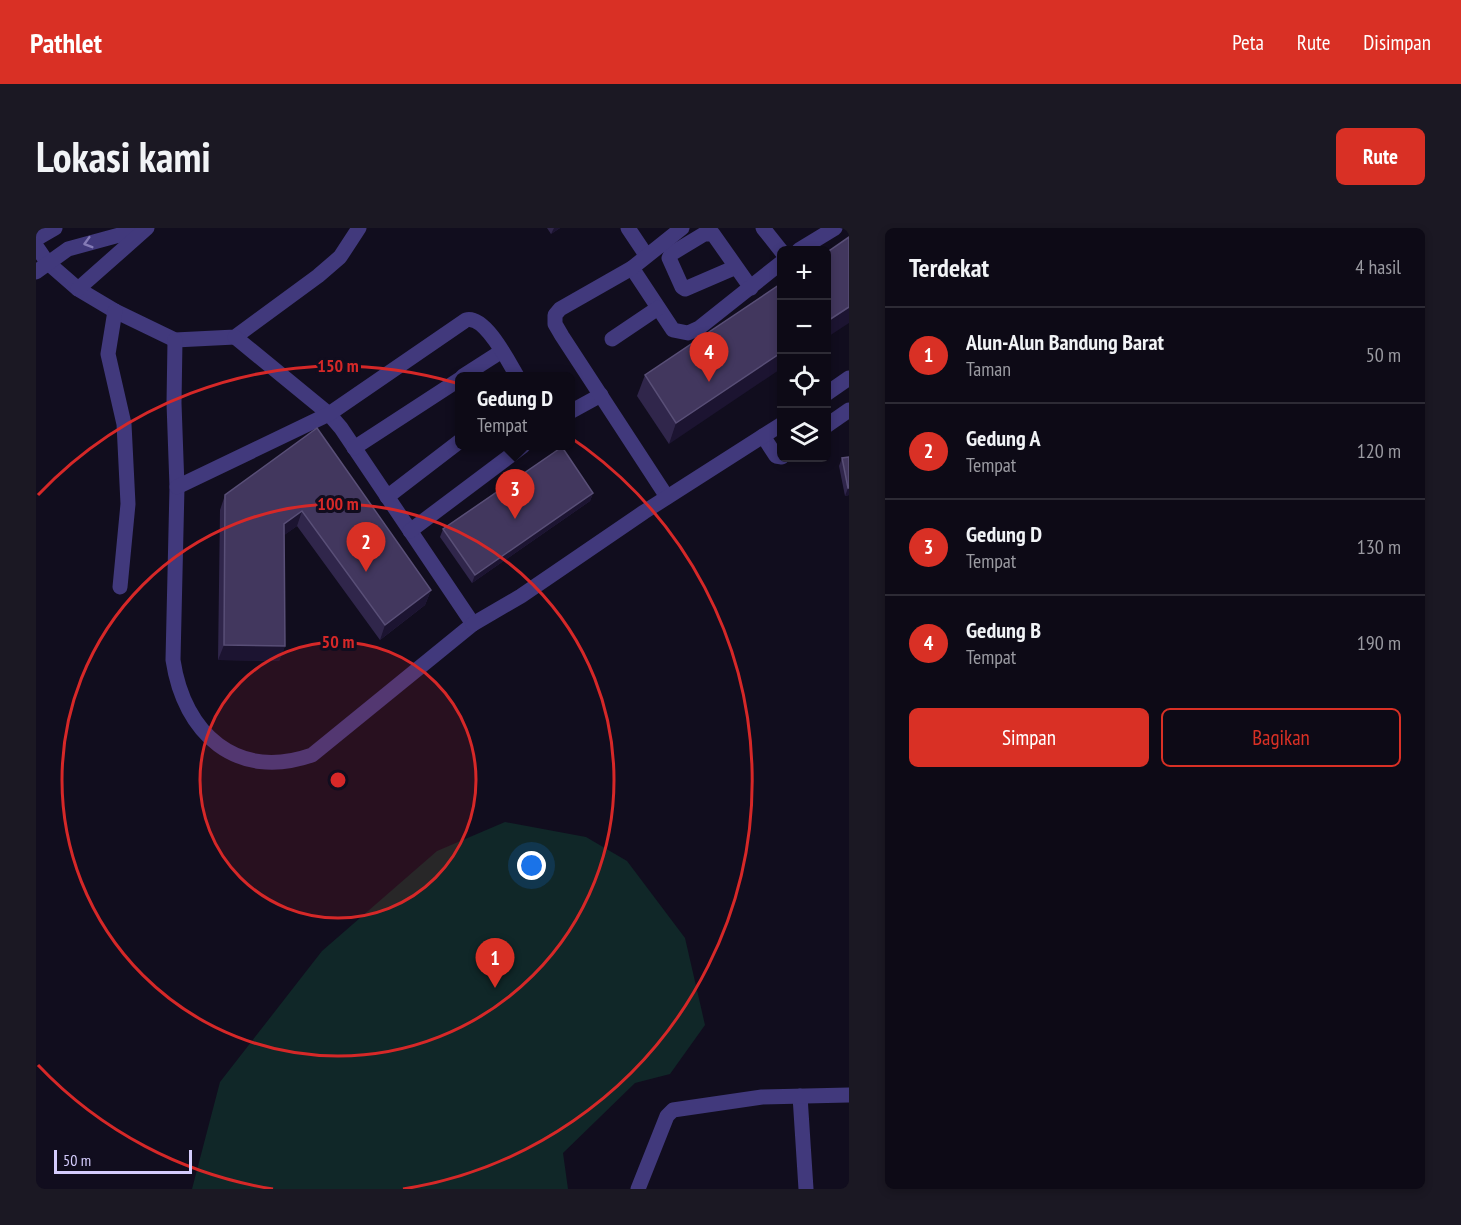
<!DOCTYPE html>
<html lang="id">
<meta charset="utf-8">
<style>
body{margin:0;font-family:"PT Sans Narrow",sans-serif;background:#1b1823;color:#f1f3f6}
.controls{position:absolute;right:18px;top:18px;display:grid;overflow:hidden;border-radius:9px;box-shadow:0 3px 9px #0003}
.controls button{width:54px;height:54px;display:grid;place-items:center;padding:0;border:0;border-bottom:2px solid #2d2b35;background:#0d0a16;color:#f1f3f6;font:30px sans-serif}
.scale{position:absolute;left:18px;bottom:15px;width:138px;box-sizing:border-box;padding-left:6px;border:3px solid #d5ccfd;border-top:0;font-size:16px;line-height:21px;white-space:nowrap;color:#d5ccfd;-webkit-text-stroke:4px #110d1e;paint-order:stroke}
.you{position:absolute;left:496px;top:638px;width:21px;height:21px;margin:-15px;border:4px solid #fff;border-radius:50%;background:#1a73e8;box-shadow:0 0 0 9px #1a73e833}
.badge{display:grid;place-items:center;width:39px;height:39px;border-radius:50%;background:#d93025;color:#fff;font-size:20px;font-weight:700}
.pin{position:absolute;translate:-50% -50px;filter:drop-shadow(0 2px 3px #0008)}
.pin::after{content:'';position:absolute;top:32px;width:21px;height:18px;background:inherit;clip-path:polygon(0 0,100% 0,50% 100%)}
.popup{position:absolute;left:419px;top:144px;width:120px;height:78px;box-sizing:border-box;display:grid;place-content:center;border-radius:9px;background:#0d0a16;filter:drop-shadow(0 2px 4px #0005);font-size:20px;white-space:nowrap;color:#9a9aa1}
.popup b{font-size:22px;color:#f1f3f6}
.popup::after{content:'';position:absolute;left:50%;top:100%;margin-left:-12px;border:12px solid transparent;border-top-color:#0d0a16}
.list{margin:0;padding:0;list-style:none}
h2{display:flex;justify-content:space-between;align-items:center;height:78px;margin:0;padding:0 24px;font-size:26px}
h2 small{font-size:20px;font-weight:400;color:#9a9aa1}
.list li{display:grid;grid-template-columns:39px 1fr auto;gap:18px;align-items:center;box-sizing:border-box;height:96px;padding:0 24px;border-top:2px solid #2d2b35}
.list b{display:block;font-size:22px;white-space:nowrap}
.list p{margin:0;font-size:20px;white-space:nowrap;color:#9a9aa1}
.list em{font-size:20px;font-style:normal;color:#9a9aa1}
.actions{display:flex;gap:12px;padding:18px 24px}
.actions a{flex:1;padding:14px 0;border:2px solid #d93025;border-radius:9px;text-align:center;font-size:21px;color:#d93025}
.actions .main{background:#d93025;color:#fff}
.icon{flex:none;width:33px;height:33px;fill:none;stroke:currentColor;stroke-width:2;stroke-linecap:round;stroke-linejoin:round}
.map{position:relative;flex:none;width:813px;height:961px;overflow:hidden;border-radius:9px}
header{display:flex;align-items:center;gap:36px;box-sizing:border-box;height:84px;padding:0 30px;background:#d93025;color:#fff}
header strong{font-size:28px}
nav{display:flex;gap:33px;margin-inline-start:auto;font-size:21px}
.intro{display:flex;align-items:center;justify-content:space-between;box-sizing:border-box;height:144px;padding:0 36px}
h1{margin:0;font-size:42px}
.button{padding:15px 27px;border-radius:9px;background:#d93025;color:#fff;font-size:21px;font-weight:700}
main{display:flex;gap:36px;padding:0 36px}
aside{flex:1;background:#0d0a16;border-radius:9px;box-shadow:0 3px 9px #0003}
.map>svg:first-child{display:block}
</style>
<header>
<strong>Pathlet</strong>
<nav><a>Peta</a><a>Rute</a><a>Disimpan</a></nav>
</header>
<div class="intro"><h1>Lokasi kami</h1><a class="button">Rute</a></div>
<main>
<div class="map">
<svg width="813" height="961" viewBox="0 0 813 961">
<rect width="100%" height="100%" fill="#110d1e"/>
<path fill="#102728" d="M469,594L550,609L591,633L649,710L669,797L634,846L599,855L527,925L532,961H156L184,854L286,723L401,623Z"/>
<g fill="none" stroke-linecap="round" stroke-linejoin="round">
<g stroke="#41397c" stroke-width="15">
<path d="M592,0L610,27"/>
<path d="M727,0L746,24"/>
<path d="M0,11L19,0"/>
<path d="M0,18L11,34L42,61L79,83L139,112L199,109L282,48L304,29L323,0"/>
<path d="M763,22L799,0"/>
<path d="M700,39L649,61L646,59L633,30L635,26L668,6H677L715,60"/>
<path d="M596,40L637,102L652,105L663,100L746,34"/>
<path d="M0,44L32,21L109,0"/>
<path d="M42,61L111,0"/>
<path d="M79,83L72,126L88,196L92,276L84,359"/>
<path d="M576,111L622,80"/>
<path d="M139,112L138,175L141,259L137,432C148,506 201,553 276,527L437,396L305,200L293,186L199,109"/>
<path d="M427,148L466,123"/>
<path d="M790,166L813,150"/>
<path d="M534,184L565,167"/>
<path d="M790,198L813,182"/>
<path d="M727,208L740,228L746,229"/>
<path d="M318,220L424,151"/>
<path d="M141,259L293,186L430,92C449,87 472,133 481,148"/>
<path d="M351,269L424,213"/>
<path d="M631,269L526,108L519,96V87L524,81L596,40L646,0"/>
<path d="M374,303L487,218"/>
<path d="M437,396L485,368L608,284L746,196"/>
<path d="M764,868L770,961"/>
<path d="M602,961L631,888L637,882L726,869L813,867"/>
</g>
</g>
<g fill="#30264b">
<path d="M511,0H524L515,6Z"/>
<path d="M746,55L633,216L601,168L609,147Z"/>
<path d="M281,200L395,362L389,377L344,412L261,298L248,307L249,418L243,433L182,432L184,282L189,267Z"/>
<path d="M813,229V267L809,268L803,238L806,230Z"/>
<path d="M557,265L554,273L436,355L404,309L407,301Z"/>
</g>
<g fill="#1c1431">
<path d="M518,0H524L515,6Z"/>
<path d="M813,79V95L790,110V94Z"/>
<path d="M746,124V140L633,216L640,195Z"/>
<path d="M812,260H813V267L809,268Z"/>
<path d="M557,265L554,273L436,355L439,347Z"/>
<path d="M266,283L261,298L243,311L248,296Z"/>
<path d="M395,362L389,377L344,412L349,397Z"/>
<path d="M188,417L249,418L243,433L182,432Z"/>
</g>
<g fill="#42375e" stroke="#594f77" stroke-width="1.5">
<path d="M813,9V79L790,94V25Z"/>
<path d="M746,55V124L640,195L609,147Z"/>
<path d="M281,200L395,362L349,397L266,283L248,296L249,418L188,417L189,267Z"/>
<path d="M526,219L557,265L439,347L407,301Z"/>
<path d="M813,229V260H812L806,230Z"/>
</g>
<defs><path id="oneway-chevron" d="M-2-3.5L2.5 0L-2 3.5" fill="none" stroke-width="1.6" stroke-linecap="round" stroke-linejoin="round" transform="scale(1.5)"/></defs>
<use stroke="#847bb6" href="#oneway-chevron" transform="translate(52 15) rotate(164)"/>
<circle cx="302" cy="552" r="138" fill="#d62828" fill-opacity=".12"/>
<g fill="none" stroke="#d62828" stroke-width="3">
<circle cx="302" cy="552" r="138"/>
<circle cx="302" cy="552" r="276"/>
<path d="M237 961A414 414 0 0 1 2 837M2 267A414 414 0 1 1 367 961"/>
</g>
<circle cx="302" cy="552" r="9" fill="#d62828" stroke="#110d1e" stroke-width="3"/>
<g font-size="18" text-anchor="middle" font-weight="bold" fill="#d62828" stroke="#110d1e" stroke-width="6" stroke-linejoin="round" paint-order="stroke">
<text x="302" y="144">150 m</text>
<text x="302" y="282">100 m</text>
<text x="302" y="420">50 m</text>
</g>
</svg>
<div class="controls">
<button>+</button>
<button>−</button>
<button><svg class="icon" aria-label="locate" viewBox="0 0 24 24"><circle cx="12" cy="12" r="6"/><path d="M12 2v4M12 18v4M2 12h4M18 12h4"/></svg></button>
<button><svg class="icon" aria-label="layers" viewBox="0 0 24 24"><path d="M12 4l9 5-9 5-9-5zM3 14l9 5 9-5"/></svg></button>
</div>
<div class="scale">50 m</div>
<div class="you"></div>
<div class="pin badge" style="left:459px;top:760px">1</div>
<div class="pin badge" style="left:330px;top:344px">2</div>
<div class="pin badge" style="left:479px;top:291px">3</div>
<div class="popup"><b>Gedung D</b>Tempat</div>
<div class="pin badge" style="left:673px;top:154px">4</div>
</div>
<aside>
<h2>Terdekat<small>4 hasil</small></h2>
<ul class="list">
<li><span class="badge">1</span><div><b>Alun-Alun Bandung Barat</b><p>Taman</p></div><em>50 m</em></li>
<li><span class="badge">2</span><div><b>Gedung A</b><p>Tempat</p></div><em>120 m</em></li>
<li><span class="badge">3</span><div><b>Gedung D</b><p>Tempat</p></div><em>130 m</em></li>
<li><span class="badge">4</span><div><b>Gedung B</b><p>Tempat</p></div><em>190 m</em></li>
</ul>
<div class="actions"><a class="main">Simpan</a><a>Bagikan</a></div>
</aside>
</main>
